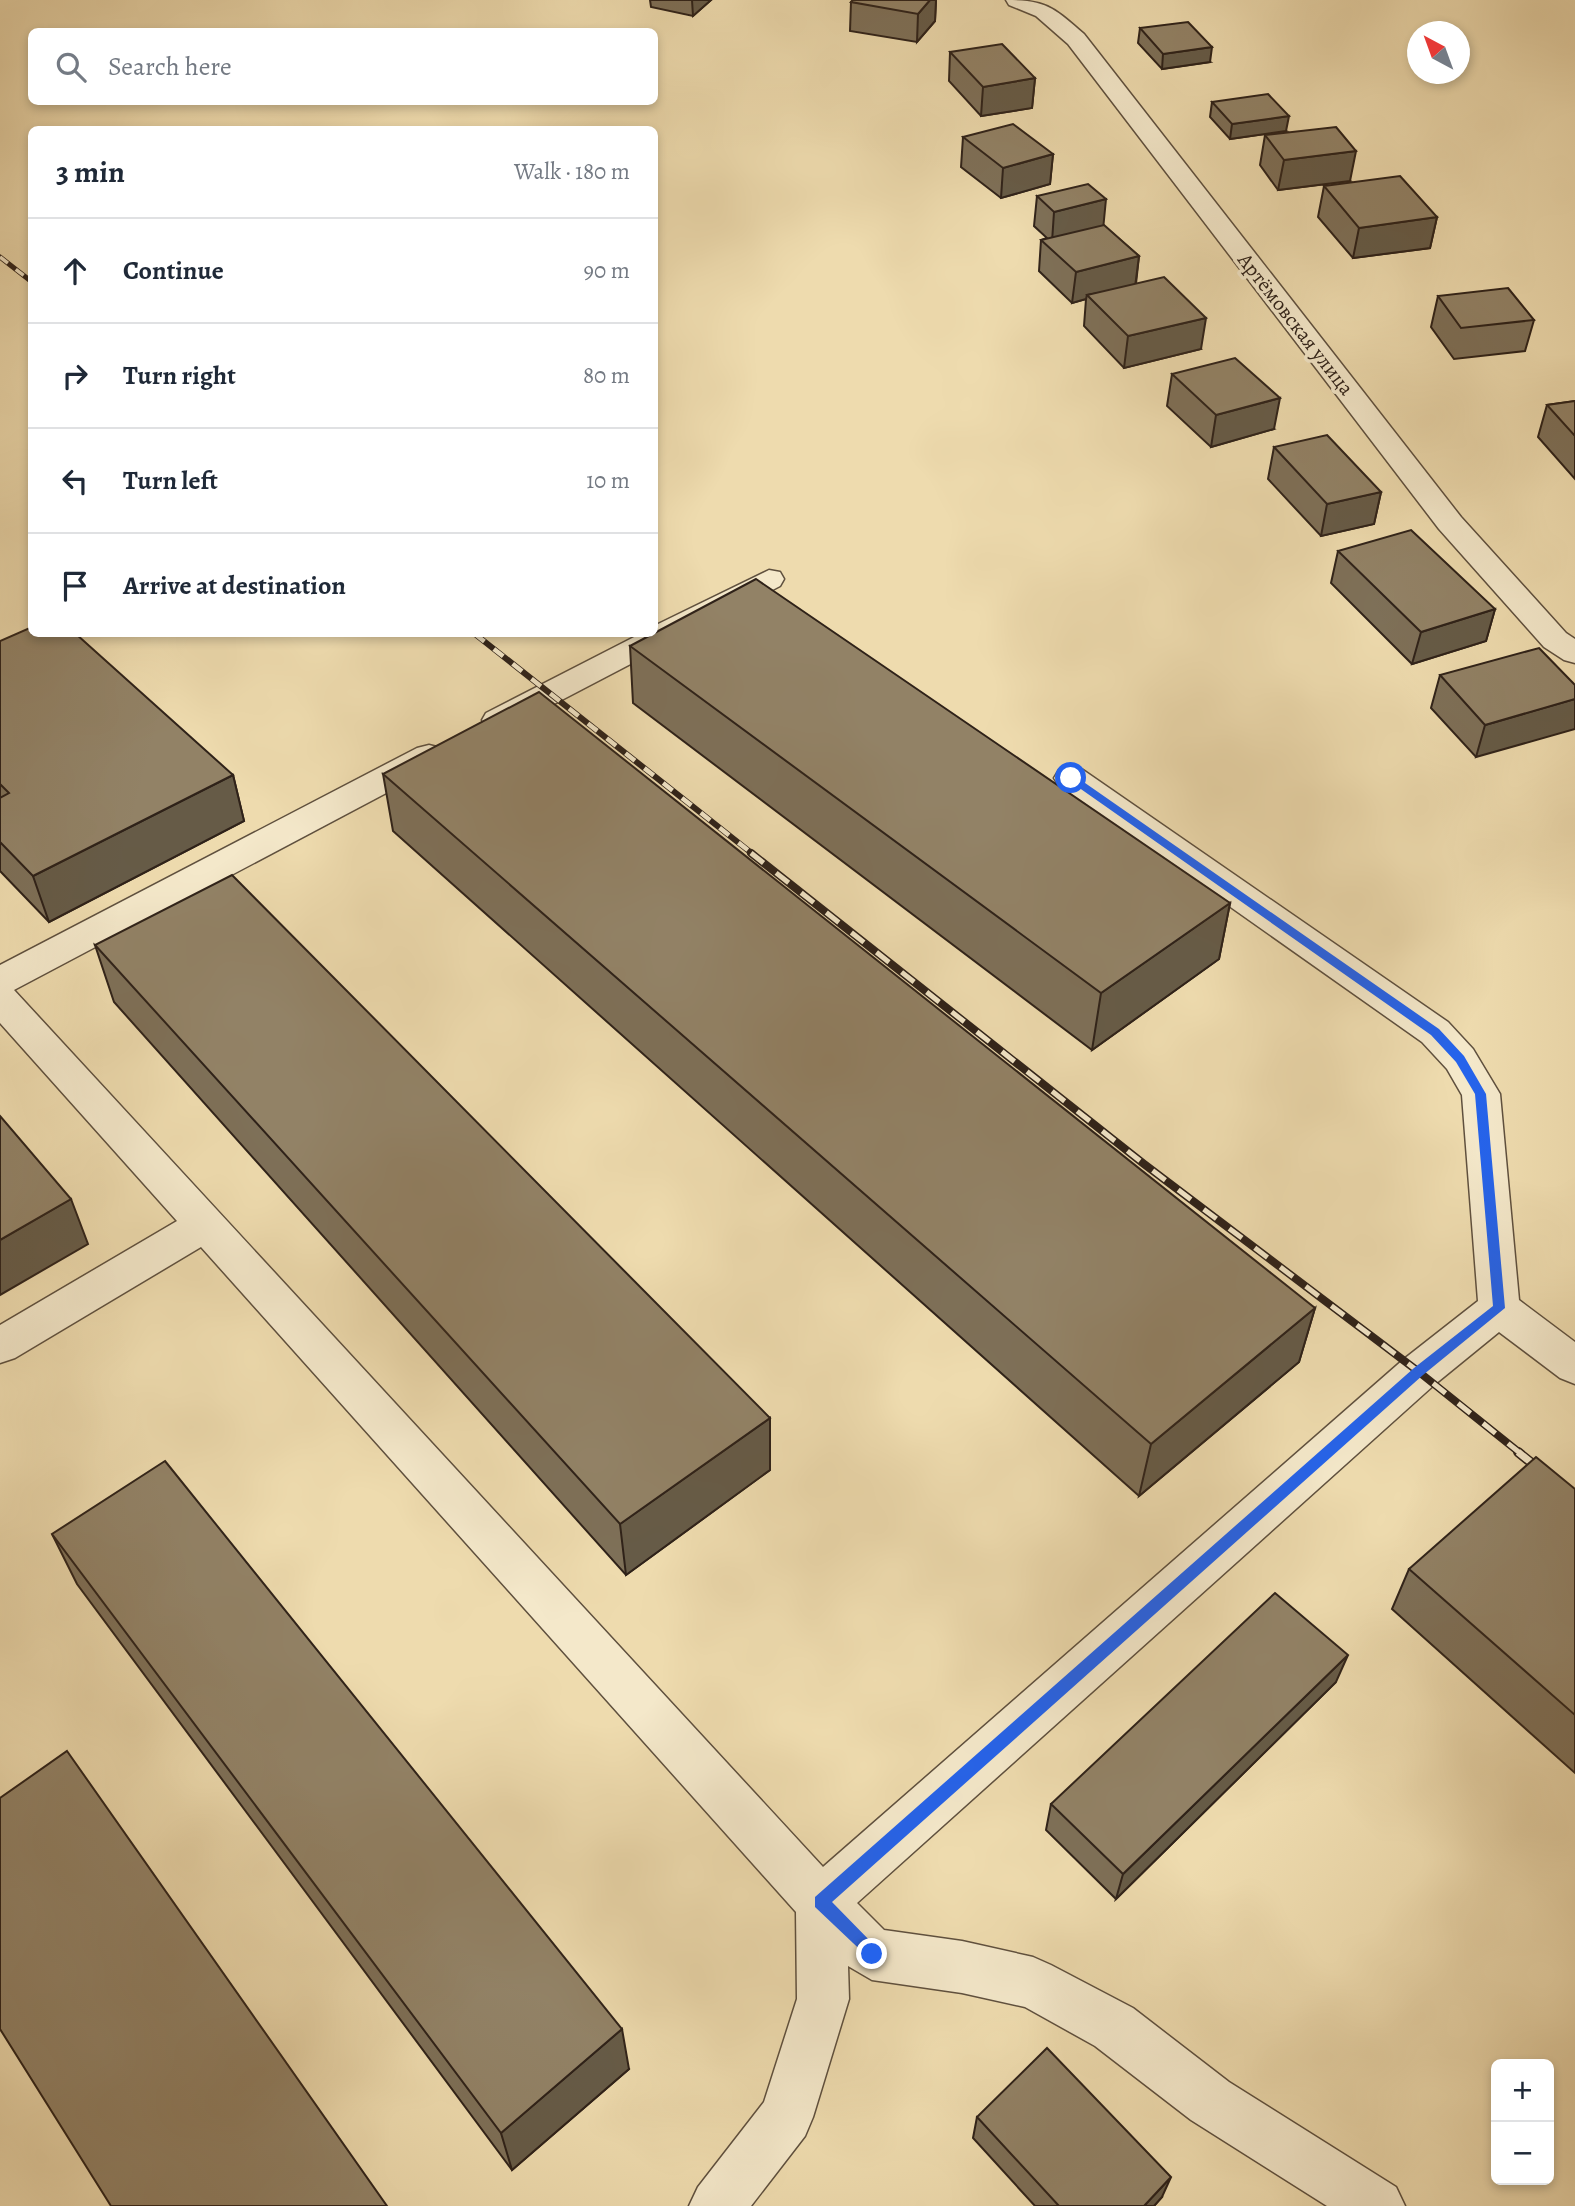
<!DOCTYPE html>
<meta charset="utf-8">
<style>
body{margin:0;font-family:Alegreya,serif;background:#f2f2f3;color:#1f2937}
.controls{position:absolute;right:21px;bottom:21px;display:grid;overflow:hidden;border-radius:10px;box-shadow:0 4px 10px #0003}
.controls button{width:63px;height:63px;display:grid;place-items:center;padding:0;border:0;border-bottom:2px solid #e0e1e3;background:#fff;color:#1f2937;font:35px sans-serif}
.compass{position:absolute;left:1407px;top:21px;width:63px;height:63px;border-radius:50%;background:#fff;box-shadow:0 4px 10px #0003;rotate:319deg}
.stop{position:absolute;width:21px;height:21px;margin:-16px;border:5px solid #2563eb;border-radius:50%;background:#fff}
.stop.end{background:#2563eb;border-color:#fff;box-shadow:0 2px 7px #0008}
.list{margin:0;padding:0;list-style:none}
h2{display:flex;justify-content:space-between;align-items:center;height:91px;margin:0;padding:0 28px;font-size:30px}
h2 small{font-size:23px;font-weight:400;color:#747a83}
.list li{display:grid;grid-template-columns:46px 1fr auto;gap:21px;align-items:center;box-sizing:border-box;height:105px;padding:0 28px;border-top:2px solid #e0e1e3}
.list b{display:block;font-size:26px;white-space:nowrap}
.list em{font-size:23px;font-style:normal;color:#747a83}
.icon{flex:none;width:38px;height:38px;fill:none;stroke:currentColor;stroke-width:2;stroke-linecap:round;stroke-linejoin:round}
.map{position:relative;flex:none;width:1575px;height:2206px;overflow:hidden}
.search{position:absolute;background:#fff;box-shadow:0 4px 10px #0003;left:28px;top:28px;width:630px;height:77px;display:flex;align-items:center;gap:18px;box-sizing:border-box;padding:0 24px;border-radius:10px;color:#747a83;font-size:26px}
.panel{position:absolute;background:#fff;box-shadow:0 4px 10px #0003;left:28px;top:126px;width:630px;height:511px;border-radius:10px}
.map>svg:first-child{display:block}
</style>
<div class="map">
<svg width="1575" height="2206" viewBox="0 0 1575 2206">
<rect width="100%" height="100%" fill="#eedbae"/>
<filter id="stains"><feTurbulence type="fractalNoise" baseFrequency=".00286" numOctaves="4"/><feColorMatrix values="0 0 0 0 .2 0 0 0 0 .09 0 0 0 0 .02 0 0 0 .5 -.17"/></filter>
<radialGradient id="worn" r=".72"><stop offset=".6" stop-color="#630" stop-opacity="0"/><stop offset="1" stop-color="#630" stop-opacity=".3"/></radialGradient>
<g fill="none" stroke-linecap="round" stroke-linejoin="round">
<g stroke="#5f503e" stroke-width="3">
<g id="minor">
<path d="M1006,0C1047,0 1054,8 1084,34L1461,517L1566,633L1575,639V663L1564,660L1544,647L1439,529L1068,44L1036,16L1009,5Z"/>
<path d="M769,570L780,572L784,579L780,586L510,727L498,731L486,727L482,720L486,713L640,634H654V626Z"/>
<path d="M429,745L441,748L446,756L441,764L14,990L823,1867L1404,1359L1478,1301L1462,1095L1447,1069L1422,1042L1059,786L1054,778L1059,770L1071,767L1083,770L1448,1022L1473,1049L1500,1094L1519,1300L1575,1342V1384L1560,1378L1499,1332L1434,1385L857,1903L884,1930L962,1941L1033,1957L1051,1965L1133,2008L1229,2082L1396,2187L1405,2206H1327L1191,2120L1095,2046L1025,2007L962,1993L872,1980L848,1966L849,1999L813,2117L805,2136L751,2206H689L698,2187L764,2102L797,1999L796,1912L201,1247L15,1358L0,1363V1325L177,1221L0,1023V965L417,748Z"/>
</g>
</g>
<use href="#minor" fill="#f4e8ca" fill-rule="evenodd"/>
<g stroke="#2f2219" stroke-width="5">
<path id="rail-far3" d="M0,257L32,282"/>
</g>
<g stroke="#2f2219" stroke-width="6">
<path id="rail-far2" d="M475,634L754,855"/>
</g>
<g stroke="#2f2219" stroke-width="8">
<path id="rail-far1" d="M751,853L1144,1164L1419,1372L1520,1453"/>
</g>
<g stroke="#2f2219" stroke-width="10">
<path id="rail" d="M1518,1452L1575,1498"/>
</g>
<use href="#rail-far3" stroke="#f4e8ca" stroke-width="3.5" stroke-dasharray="10" stroke-linecap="butt"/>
<use href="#rail-far2" stroke="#f4e8ca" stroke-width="4.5" stroke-dasharray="12" stroke-linecap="butt"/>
<use href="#rail-far1" stroke="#f4e8ca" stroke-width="5" stroke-dasharray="16" stroke-linecap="butt"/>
<use href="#rail" stroke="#f4e8ca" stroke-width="7" stroke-dasharray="20" stroke-linecap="butt"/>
</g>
<g fill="#7e7058" stroke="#2f2219" stroke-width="2">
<path d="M650,0H711L693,16L651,7Z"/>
<path d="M853,0H936L935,21L917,42L850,31L851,2Z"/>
<path d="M1140,28L1210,62L1162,69L1138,43Z"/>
<path d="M950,52L1035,78L1032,108L981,116L949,81Z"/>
<path d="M1212,102L1286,131L1230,139L1210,117Z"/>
<path d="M1265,135L1350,181L1278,190L1260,165Z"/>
<path d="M963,137L1053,154L1050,184L1001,198L961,167Z"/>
<path d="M1324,186L1437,217L1430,248L1353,258L1318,217Z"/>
<path d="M1037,196L1103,225L1139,256L1136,284L1201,349L1124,368L1084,326L1086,299L1072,303L1039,271L1041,240L1047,238L1034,226Z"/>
<path d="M1438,296L1534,320L1525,351L1454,359L1431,327Z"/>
<path d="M1172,374L1274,429L1211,447L1167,406Z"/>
<path d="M1575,401V479L1538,437L1547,405Z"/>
<path d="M1274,447L1381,492L1374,524L1321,536L1268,479Z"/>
<path d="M1338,551L1495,609L1486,641L1412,664L1331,583Z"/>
<path d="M0,641L233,775L244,821L49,922L0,871Z"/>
<path d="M630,646L1230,903L1219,959L1092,1050L633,703Z"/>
<path d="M1440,675L1575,685L1476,757L1431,708Z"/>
<path d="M383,774L1315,1308L1299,1362L1139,1496L393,831Z"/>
<path d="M95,945L770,1418V1470L626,1575L114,1002Z"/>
<path d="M1575,1489V1773L1392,1609L1409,1569Z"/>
<path d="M52,1534L629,2069L512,2170L77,1584Z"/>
<path d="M1336,1682L1116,1899L1046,1830L1051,1804Z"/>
<path d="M977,2117L1162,2197L1154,2206H1035L973,2138Z"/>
</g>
<g fill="#665b47" stroke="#2f2219" stroke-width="2">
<path d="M692,0H711L693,16Z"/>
<path d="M930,0H936L935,21L917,42L918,14Z"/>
<path d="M1212,47L1210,62L1162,69L1163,54Z"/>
<path d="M1035,78L1032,108L981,116L983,87Z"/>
<path d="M1289,116L1286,131L1230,139L1232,124Z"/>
<path d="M1356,151L1350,181L1278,190L1284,160Z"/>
<path d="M1053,154L1050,184L1001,198L1003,168Z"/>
<path d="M1106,199L1103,230L1052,242L1054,212Z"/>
<path d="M1437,217L1430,248L1353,258L1359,228Z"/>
<path d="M1139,256L1135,287L1087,295L1086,299L1072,303L1076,272Z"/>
<path d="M1206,318L1201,349L1124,368L1128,336Z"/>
<path d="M1280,398L1274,429L1211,447L1216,415Z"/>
<path d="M1381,492L1374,524L1321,536L1327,504Z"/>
<path d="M1495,609L1486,641L1412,664L1421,632Z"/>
<path d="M1575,699V729L1476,757L1485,725Z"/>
<path d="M233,775L244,821L49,922L33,876Z"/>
<path d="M1230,903L1219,959L1092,1050L1101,993Z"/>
<path d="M71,1199L88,1244L0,1295V1240Z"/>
<path d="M1315,1308L1299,1362L1139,1496L1151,1444Z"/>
<path d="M770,1418V1470L626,1575L620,1524Z"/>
<path d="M1348,1655L1336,1682L1116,1899L1123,1874Z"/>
<path d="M622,2029L629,2069L512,2170L501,2133Z"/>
<path d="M1171,2177L1162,2197L1154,2206H1144Z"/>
</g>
<g fill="#928266" stroke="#2f2219" stroke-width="2">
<path d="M853,0H930L918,14L851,2Z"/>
<path d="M1188,22L1212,47L1163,54L1140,28Z"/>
<path d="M1002,44L1035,78L983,87L950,52Z"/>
<path d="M1268,94L1289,116L1232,124L1212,102Z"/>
<path d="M1013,124L1053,154L1003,168L963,137Z"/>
<path d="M1336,127L1356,151L1284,160L1265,135Z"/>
<path d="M1400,176L1437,217L1359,228L1324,186Z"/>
<path d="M1088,184L1106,199L1054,212L1037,196Z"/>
<path d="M1104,225L1139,256L1076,272L1041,240Z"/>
<path d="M1164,277L1206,318L1128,336L1087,295Z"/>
<path d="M1508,288L1534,320L1461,328L1438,296Z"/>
<path d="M1235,358L1280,398L1216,415L1172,374Z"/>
<path d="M1575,401V436L1547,405Z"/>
<path d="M1327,435L1381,492L1327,504L1274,447Z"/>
<path d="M1411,530L1495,609L1421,632L1338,551Z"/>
<path d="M756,579L1230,903L1101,993L630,646Z"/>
<path d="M32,627V634H76L233,775L33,876L0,842V798L9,793L0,784V641Z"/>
<path d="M1539,648L1575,685V699L1485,725L1440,675Z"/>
<path d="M539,692L1315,1308L1151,1444L383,774Z"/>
<path d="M232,875L770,1418L620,1524L95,945Z"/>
<path d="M0,1116L71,1199L0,1240Z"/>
<path d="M1536,1457L1575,1489V1715L1409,1569Z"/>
<path d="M165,1461L622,2029L501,2133L52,1534Z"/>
<path d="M1275,1593L1348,1655L1123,1874L1051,1804Z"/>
<path d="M67,1751L387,2206H111L0,2029V1798Z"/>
<path d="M1047,2048L1171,2177L1144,2206H1059L977,2117Z"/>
</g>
<path fill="#2563eb" d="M1068,776H1075L1439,1029L1464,1056L1486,1094L1505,1308L1423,1375L832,1902L877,1948V1959L872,1961L815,1907V1897L1414,1368L1493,1306L1475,1094L1456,1062L1431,1035L1068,780Z"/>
<g text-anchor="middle" stroke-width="7" stroke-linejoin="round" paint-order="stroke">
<g font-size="21" fill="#2f2219" stroke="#f4e8ca">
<text transform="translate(1296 324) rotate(52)" y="7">Артёмовская улица</text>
</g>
</g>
<rect width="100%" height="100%" filter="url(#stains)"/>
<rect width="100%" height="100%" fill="url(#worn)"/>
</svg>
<div class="controls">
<button>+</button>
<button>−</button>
</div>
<svg class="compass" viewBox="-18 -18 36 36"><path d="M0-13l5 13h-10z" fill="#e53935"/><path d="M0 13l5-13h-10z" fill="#747a83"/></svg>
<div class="stop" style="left:1071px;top:778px"></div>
<div class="stop end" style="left:872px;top:1954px"></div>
<div class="search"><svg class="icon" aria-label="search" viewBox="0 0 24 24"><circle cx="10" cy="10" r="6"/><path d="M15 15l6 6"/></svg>Search here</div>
<section class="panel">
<h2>3 min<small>Walk · 180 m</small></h2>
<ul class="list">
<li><svg class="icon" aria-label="ahead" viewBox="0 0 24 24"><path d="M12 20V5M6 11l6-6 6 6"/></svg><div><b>Continue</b></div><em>90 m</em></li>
<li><svg class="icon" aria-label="right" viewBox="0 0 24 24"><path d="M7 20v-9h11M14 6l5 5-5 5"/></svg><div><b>Turn right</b></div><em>80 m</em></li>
<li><svg class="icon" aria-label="left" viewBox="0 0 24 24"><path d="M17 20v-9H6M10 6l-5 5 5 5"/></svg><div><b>Turn left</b></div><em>10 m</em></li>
<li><svg class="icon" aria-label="arrive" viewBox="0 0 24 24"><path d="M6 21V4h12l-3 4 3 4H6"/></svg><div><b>Arrive at destination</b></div></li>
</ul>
</section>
</div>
